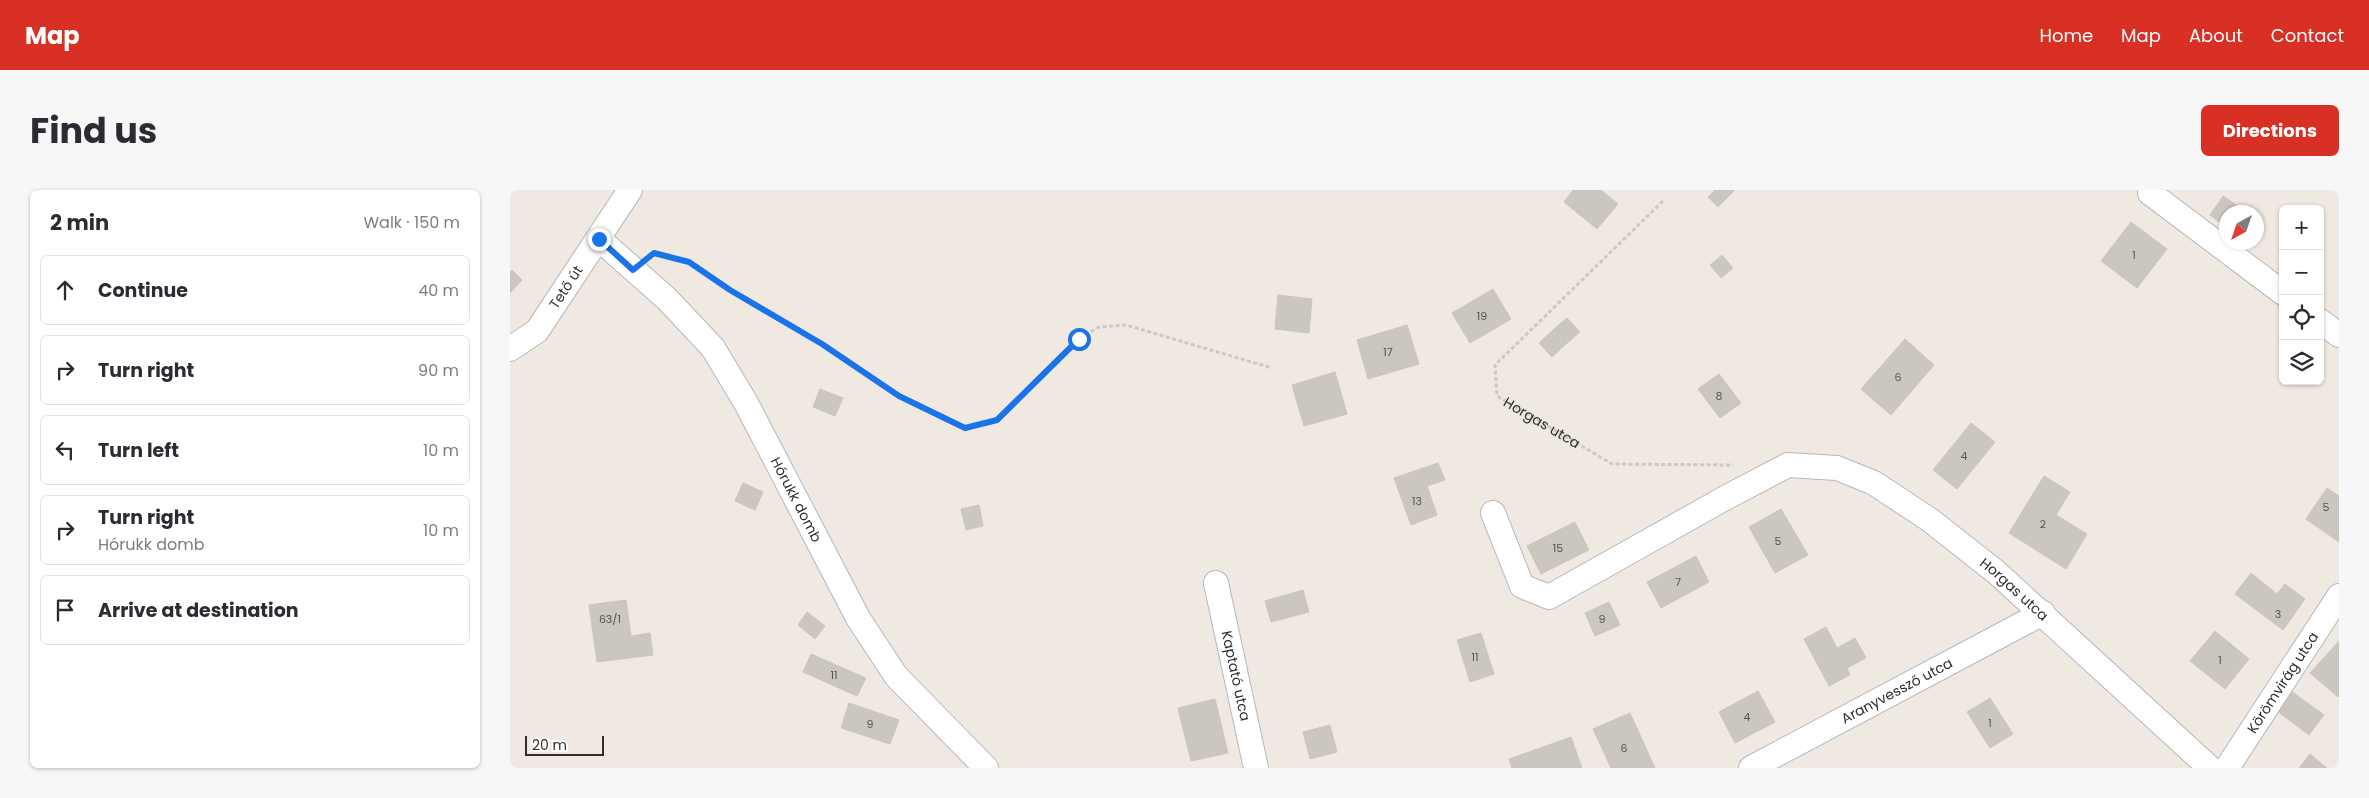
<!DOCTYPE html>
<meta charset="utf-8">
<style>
body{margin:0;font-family:Poppins,sans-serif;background:#f7f7f7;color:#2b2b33}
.controls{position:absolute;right:15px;top:15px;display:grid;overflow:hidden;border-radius:8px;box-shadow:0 1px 4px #0004}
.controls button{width:45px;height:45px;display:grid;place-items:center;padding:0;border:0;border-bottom:1px solid #e1e1e2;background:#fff;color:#2b2b33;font:25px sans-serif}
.compass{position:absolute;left:1709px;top:15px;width:45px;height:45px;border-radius:50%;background:#fff;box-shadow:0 1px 4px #0004;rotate:220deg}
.scale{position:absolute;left:15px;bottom:12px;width:79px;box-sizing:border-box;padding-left:5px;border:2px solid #2e2e2e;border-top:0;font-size:14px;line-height:18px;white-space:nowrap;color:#2e2e2e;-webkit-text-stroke:4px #fff;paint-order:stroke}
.stop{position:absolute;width:15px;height:15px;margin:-11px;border:4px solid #1a73e8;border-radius:50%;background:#fff}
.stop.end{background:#1a73e8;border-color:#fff;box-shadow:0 1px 5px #0008}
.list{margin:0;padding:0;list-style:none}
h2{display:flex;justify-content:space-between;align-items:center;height:65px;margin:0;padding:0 20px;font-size:21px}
h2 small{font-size:16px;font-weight:400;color:#7c7c81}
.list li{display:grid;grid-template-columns:32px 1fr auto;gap:15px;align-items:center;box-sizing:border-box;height:70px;margin:0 10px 10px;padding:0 10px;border:1px solid #e1e1e2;border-radius:8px}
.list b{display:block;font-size:19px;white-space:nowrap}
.list p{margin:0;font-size:16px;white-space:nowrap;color:#7c7c81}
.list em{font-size:16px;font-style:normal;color:#7c7c81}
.icon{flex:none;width:28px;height:28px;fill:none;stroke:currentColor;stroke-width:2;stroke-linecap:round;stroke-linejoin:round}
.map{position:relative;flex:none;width:1829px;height:578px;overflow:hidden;border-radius:8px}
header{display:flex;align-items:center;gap:30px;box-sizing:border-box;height:70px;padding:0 25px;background:#d93025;color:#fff}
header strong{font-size:24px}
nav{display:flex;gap:28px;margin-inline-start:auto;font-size:18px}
.intro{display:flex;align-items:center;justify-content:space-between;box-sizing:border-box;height:120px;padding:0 30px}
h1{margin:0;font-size:35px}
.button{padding:12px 22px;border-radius:8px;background:#d93025;color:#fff;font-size:18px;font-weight:700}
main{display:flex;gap:30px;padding:0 30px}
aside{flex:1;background:#fff;border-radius:8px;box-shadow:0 1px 4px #0004}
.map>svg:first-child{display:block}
</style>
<header>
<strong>Map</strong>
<nav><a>Home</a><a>Map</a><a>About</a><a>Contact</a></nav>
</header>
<div class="intro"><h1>Find us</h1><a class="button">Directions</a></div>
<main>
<aside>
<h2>2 min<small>Walk · 150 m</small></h2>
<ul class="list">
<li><svg class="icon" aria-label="ahead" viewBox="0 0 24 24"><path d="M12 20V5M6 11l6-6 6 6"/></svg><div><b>Continue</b></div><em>40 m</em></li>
<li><svg class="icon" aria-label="right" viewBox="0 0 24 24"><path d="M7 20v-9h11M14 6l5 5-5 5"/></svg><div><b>Turn right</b></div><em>90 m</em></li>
<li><svg class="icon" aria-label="left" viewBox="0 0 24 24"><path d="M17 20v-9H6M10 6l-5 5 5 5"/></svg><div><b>Turn left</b></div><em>10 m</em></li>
<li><svg class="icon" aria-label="right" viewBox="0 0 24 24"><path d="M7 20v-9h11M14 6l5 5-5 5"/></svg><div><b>Turn right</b><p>Hórukk domb</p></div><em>10 m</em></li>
<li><svg class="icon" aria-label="arrive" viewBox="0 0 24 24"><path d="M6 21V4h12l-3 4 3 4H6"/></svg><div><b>Arrive at destination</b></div></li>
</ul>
</aside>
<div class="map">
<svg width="1829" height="578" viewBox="0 0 1829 578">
<rect width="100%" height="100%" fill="#efe9e1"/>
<g fill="#cbc7bf" stroke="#cbc5ba">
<path d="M1063,0H1091L1108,14L1087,39L1054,12Z"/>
<path d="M1205,0H1223L1224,1L1208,17L1198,7Z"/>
<path d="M1713,6L1736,22H1716V37L1700,25Z"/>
<path d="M1621,32L1657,59L1627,98L1591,71Z"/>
<path d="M1212,65L1223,78L1211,88L1200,75Z"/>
<path d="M2,80L12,90L0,103V82Z"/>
<path d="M983,99L1001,129L960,153L942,123Z"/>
<path d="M768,105L802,109L799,143L765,139Z"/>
<path d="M1057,128L1070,142L1056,154L1043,140Z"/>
<path d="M897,135L909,174L858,189L847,150Z"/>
<path d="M1043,140L1056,154L1042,167L1029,153Z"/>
<path d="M1395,149L1424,175L1381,225L1351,199Z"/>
<path d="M825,182L837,224L794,236L782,195Z"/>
<path d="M1209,184L1231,213L1210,228L1188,199Z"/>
<path d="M310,199L333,208L325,226L303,217Z"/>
<path d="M1461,233L1485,252L1447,299L1423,280Z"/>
<path d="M928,273L935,290L917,296L927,325L901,335L884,288Z"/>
<path d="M1534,286L1560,302L1546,325L1577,344L1556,379L1499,343Z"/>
<path d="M233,293L253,302L245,320L225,311Z"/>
<path d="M1817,298L1829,306V352L1796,329Z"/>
<path d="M469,315L473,336L456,340L451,319Z"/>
<path d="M1271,319L1298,365L1265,383L1239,337Z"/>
<path d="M1065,332L1079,360L1031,384L1017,356Z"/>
<path d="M1186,366L1199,392L1151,418L1137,392Z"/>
<path d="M1741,383L1767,404L1775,394L1795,409L1773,440L1725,404Z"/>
<path d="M793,400L799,422L761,432L755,411Z"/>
<path d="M116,410L121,446L140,443L143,465L87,472L79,415Z"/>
<path d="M1099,412L1110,435L1085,446L1075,423Z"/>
<path d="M297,422L315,436L305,449L288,435Z"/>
<path d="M1316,437L1327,458L1345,448L1356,468L1337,478L1340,485L1319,496L1294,449Z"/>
<path d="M1705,441L1739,469L1715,499L1680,471Z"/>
<path d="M971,443L984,484L960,492L947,450Z"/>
<path d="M1829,451V506L1828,507L1800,483Z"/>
<path d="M301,464L356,488L347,506L293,482Z"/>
<path d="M1248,501L1265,532L1225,553L1209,522Z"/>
<path d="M1781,501L1814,525L1799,545L1767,521Z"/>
<path d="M1480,508L1503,544L1480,558L1457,522Z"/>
<path d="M705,509L718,563L681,571L668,518Z"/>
<path d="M339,513L389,530L380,554L331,538Z"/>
<path d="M1120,523L1145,578H1101L1083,539Z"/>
<path d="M820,535L827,562L800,569L793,542Z"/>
<path d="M1061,547L1072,578H1002L999,569Z"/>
<path d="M1800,564L1817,578H1789Z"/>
</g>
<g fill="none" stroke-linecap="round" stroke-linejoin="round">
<g stroke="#b4b7c1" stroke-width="26">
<g id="street">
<path d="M1640,3L1773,103"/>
<path id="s2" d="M89,49L157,109L203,158L236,213L348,428L386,486L476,578"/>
<path d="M1810,131L1829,145"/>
<path id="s3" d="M0,159L27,141L120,0"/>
<path id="s4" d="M983,323L1012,396L1039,407L1217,307L1278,275L1327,278L1364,293L1420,330L1486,382L1700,578"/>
<path id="s5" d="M706,393L746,578"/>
<path id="s6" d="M1241,578L1533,423"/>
<path id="s7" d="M1717,578L1829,406"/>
</g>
</g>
<g stroke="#c9c9c9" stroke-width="3" stroke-dasharray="4 2.5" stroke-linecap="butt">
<path id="s1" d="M1153,11L985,175L987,206L1102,274L1223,275"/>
<path d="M145,63L179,72L220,100L312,154L389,206L455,238L487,230L569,149L589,137L616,135L762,178"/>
</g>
<use href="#street" stroke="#fff" stroke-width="24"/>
</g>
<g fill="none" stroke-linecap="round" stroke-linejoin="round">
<path stroke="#1a73e8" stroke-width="6" d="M89,49L123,80L144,63L179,72L220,100L312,154L389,206L455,238L487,230L569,149"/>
</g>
<g text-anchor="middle" stroke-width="4.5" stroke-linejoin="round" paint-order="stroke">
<g font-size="11" fill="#555452">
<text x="1624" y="69">1</text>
<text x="972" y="130">19</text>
<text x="878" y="166">17</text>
<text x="1388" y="191">6</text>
<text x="1209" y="210">8</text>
<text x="1454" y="270">4</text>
<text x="907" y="315">13</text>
<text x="1816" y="321">5</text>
<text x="1533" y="338">2</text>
<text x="1268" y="355">5</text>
<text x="1048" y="362">15</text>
<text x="1168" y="396">7</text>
<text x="1768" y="428">3</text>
<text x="100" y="433">63/1</text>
<text x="1092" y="433">9</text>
<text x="965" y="471">11</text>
<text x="1710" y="474">1</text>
<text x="324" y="489">11</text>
<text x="1237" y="531">4</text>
<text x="1480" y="537">1</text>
<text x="360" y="538">9</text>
<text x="1114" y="562">6</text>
</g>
<g font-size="14" fill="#2e2e2e" stroke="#fff">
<text dy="5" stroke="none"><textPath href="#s3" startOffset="85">Tető út</textPath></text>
<text dy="5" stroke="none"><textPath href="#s1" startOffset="318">Horgas utca</textPath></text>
<text dy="5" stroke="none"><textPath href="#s2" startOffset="331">Hórukk domb</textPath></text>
<text dy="5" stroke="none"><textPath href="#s4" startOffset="646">Horgas utca</textPath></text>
<text dy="5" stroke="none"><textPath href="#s5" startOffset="95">Kaptató utca</textPath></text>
<text dy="5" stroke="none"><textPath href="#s7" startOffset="102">Körömvirág utca</textPath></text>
<text dy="5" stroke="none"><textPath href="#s6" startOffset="165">Aranyvessző utca</textPath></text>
</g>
</g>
</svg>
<div class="controls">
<button>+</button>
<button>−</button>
<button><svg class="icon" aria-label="locate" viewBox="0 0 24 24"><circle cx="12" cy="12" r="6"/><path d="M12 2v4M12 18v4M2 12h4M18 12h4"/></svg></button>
<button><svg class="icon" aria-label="layers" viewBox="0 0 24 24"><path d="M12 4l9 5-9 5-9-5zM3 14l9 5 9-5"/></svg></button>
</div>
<svg class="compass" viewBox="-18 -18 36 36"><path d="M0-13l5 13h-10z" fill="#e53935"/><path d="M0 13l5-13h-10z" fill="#7c7c81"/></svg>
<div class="scale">20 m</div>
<div class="stop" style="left:569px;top:149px"></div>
<div class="stop end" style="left:89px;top:49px"></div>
</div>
</main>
